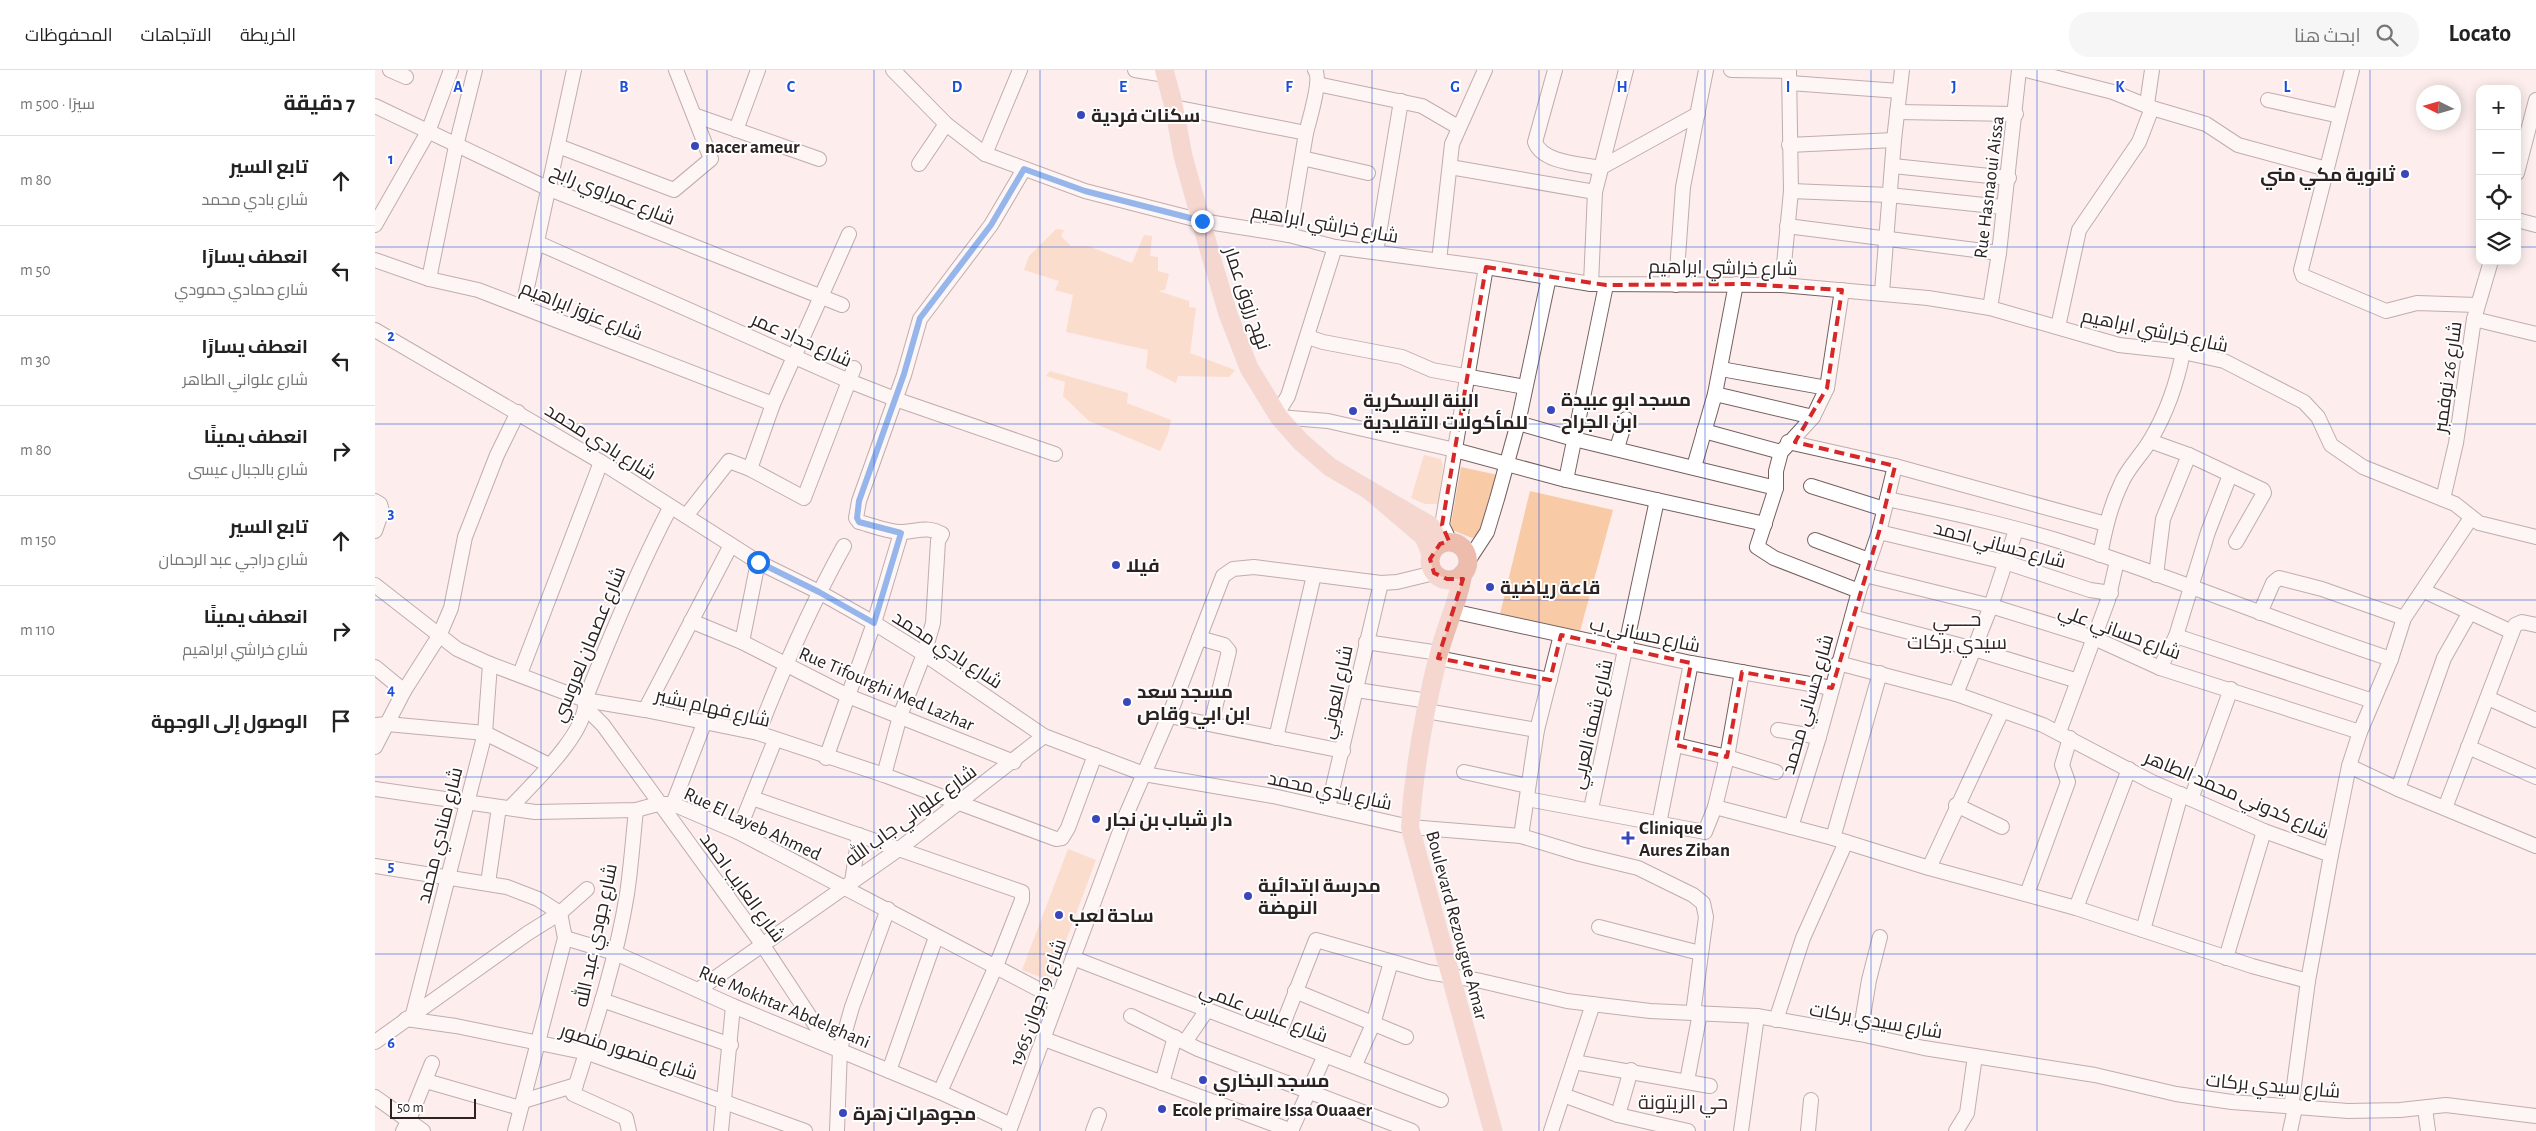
<!DOCTYPE html>
<html lang="ar">
<meta charset="utf-8">
<style>
body{margin:0;font-family:"Alegreya Sans",Cairo,sans-serif;background:#f6f6f6;color:#222;direction:rtl}
.controls{position:absolute;right:15px;top:15px;display:grid;overflow:hidden;border-radius:10px;box-shadow:0 2px 12px #0003}
.controls button{width:45px;height:45px;display:grid;place-items:center;padding:0;border:0;border-bottom:1px solid #e0e0e0;background:#fff;color:#222;font:25px sans-serif}
.compass{position:absolute;left:2041px;top:15px;width:45px;height:45px;border-radius:50%;background:#fff;box-shadow:0 2px 12px #0003;rotate:275deg}
.scale{position:absolute;left:15px;bottom:12px;width:86px;box-sizing:border-box;padding-left:5px;border:2px solid #2c2222;border-top:0;font-size:14px;line-height:18px;white-space:nowrap;color:#2c2222;-webkit-text-stroke:4px #fff;paint-order:stroke}
.stop{position:absolute;width:15px;height:15px;margin:-11px;border:4px solid #1a73e8;border-radius:50%;background:#fff}
.stop.end{background:#1a73e8;border-color:#fff;box-shadow:0 1px 5px #0008}
.list{margin:0;padding:0;list-style:none}
h2{display:flex;justify-content:space-between;align-items:center;height:65px;margin:0;padding:0 20px;font-size:21px}
h2 small{font-size:16px;font-weight:400;color:#767676}
.list li{display:grid;grid-template-columns:32px 1fr auto;gap:15px;align-items:center;box-sizing:border-box;height:90px;padding:0 20px;border-top:1px solid #e0e0e0}
.list b{display:block;font-size:19px;white-space:nowrap}
.list p{margin:0;font-size:16px;white-space:nowrap;color:#767676}
.list em{font-size:16px;font-style:normal;color:#767676}
.icon{flex:none;width:28px;height:28px;fill:none;stroke:currentColor;stroke-width:2;stroke-linecap:round;stroke-linejoin:round}
.map{position:relative;flex:none;width:2161px;height:1061px;overflow:hidden;direction:ltr}
header{display:flex;align-items:center;gap:30px;box-sizing:border-box;height:70px;padding:0 25px;background:#fff;border-bottom:1px solid #e0e0e0}
header strong{font-size:24px}
nav{display:flex;gap:28px;margin-inline-start:auto;font-size:18px}
.search{width:350px;height:45px;background:#f6f6f6;display:flex;align-items:center;gap:12px;box-sizing:border-box;padding:0 18px;border-radius:20px;color:#767676;font-size:19px}
main{display:flex}
aside{flex:1;background:#fff}
.map>svg:first-child{display:block}
</style>
<header>
<strong>Locato</strong>
<div class="search"><svg class="icon" aria-label="search" viewBox="0 0 24 24"><circle cx="10" cy="10" r="6"/><path d="M15 15l6 6"/></svg>ابحث هنا</div>
<nav><a>الخريطة</a><a>الاتجاهات</a><a>المحفوظات</a></nav>
</header>
<main>
<div class="map">
<svg width="2161" height="1061" viewBox="0 0 2161 1061">
<rect width="100%" height="100%" fill="#fdeded"/>
<g fill="#f8caa6">
<path d="M681,159L689,160L686,166L696,176H713L757,193L769,165L777,166L775,186L783,187V201L794,204L790,220L783,221L814,231V237L821,238L815,283L860,300L854,307L803,306L801,313L771,298L773,280L691,262L698,225L680,220L684,211L649,200L654,186Z"/>
<path d="M675,301L753,323L752,333L796,350L793,364L785,381L714,351L688,326L690,312L671,306Z"/>
<path d="M1049,385L1066,389L1068,396L1063,434H1050L1036,428Z"/>
<path d="M1086,397L1123,405L1106,463L1097,468L1077,460L1076,453Z"/>
<path d="M1155,421L1238,440L1205,561L1125,544Z"/>
<path d="M693,779L721,790L676,911L647,900Z"/>
</g>
<g fill="none" stroke-linecap="round" stroke-linejoin="round">
<g stroke="#766061" stroke-width="16">
<g id="minor">
<path d="M15,0L31,7"/>
<path d="M518,0L571,54L610,84L710,121L827,151L914,165L960,177L1111,197L1216,214L1407,215L1553,228L1615,238L1744,275L1808,282L1849,291L1929,332L1943,347L1956,375L1988,397L2080,434L2104,453L2161,467"/>
<path d="M760,0L790,5"/>
<path d="M1180,0L1160,72C1167,93 1207,94 1225,98L1323,44"/>
<path d="M1356,0L1414,1"/>
<path d="M1651,0L1738,22L1777,38L1831,54L1863,75L1952,99"/>
<path d="M1977,0L1926,200L1928,206L2011,241L2042,233L2102,235"/>
<path d="M1415,13L1524,21"/>
<path d="M942,14L1047,36L1083,57"/>
<path d="M1893,30L1965,46"/>
<path d="M1772,34L1777,0"/>
<path d="M0,36L172,118L467,235"/>
<path d="M799,37L931,63L914,165"/>
<path d="M1522,42L1641,44"/>
<path d="M319,45L444,89"/>
<path d="M361,60L383,0"/>
<path d="M931,63C934,51 947,9 940,0"/>
<path d="M1414,75L1519,70"/>
<path d="M183,76L299,120L336,89L301,0"/>
<path d="M610,84L645,0"/>
<path d="M927,88L993,103"/>
<path d="M544,94L571,54"/>
<path d="M1518,96L1634,108"/>
<path d="M1075,97L1220,122"/>
<path d="M2142,103L2161,30"/>
<path d="M1416,121L1514,125L1628,137"/>
<path d="M2142,150L2161,155"/>
<path d="M0,155L53,62L76,0"/>
<path d="M1412,156L1624,183"/>
<path d="M163,173L474,311L520,329L680,384"/>
<path d="M1001,182L1026,31"/>
<path d="M0,190L54,209L103,220L398,334"/>
<path d="M1064,191L1077,74L1110,0"/>
<path d="M54,209L81,76L100,0"/>
<path d="M1216,214L1220,122L1251,0"/>
<path d="M1301,215L1308,117L1331,0"/>
<path d="M1407,215L1416,121L1414,0"/>
<path d="M1467,220L1452,318L1438,347L1406,382L1401,401V418L1382,477L1399,488L1484,521"/>
<path d="M1507,222L1519,70L1527,0"/>
<path d="M148,236L199,0"/>
<path d="M1615,238L1624,183L1644,0"/>
<path d="M2099,249L2161,264"/>
<path d="M1683,257L1704,160L1764,72L1777,38"/>
<path d="M0,260L226,392L383,492L444,522L499,553L549,584L669,666L769,704L898,726L1035,757L1146,766L1205,784L1263,798L1318,825L1328,833L1331,847L1318,943"/>
<path d="M933,267L948,272L1027,287L1057,300L1150,317"/>
<path d="M1346,299L1452,318"/>
<path d="M1340,324L1438,347"/>
<path d="M902,344L913,326L960,177"/>
<path d="M904,347L953,351L1080,380L1191,410L1390,454"/>
<path d="M1143,353L1199,369L1401,418"/>
<path d="M1329,361L1406,382"/>
<path d="M1775,371L1814,385L1888,420L1889,423L1861,472"/>
<path d="M1413,372L1520,396L1731,454"/>
<path d="M1242,378L1251,349"/>
<path d="M1319,397L1340,324L1361,214"/>
<path d="M375,399L398,334L474,164"/>
<path d="M1191,410L1231,215"/>
<path d="M1436,416L1509,439"/>
<path d="M1512,429C1568,441 1625,453 1681,470C1794,505 1903,552 2016,589"/>
<path d="M2068,429L2081,373L2099,249L2116,191"/>
<path d="M0,431L5,434L7,441L0,461"/>
<path d="M311,446L354,391L375,399L429,428L479,298"/>
<path d="M1504,462L1630,492L1715,520L1736,523"/>
<path d="M1440,470L1494,490"/>
<path d="M1075,472L1067,455L1111,197"/>
<path d="M1725,485C1730,460 1735,437 1746,414C1753,397 1767,385 1776,369C1792,342 1802,313 1808,282"/>
<path d="M1093,491L1112,462L1122,429L1143,353L1174,207"/>
<path d="M1490,505L1616,536L1719,568L1785,598L1985,662"/>
<path d="M1781,505L1788,449L1814,385"/>
<path d="M0,515L82,579L115,594L210,630L270,640L383,663L509,705L681,769L687,768L693,758L720,685"/>
<path d="M2049,521L2137,562"/>
<path d="M1077,541L1316,593L1457,618"/>
<path d="M1885,543L1898,513L1904,508L1947,519L2029,548"/>
<path d="M1477,547L1599,579L1703,611"/>
<path d="M316,551L367,572L473,626L639,692"/>
<path d="M1801,566L1998,631"/>
<path d="M824,568L849,575L854,581L836,654"/>
<path d="M367,572L383,492"/>
<path d="M991,572L1064,583"/>
<path d="M1063,588L1175,610"/>
<path d="M1463,593L1581,624L1668,655L1777,712L1889,761L1956,785L1974,696L1985,662L2016,589L2029,548L2096,448"/>
<path d="M0,597L29,621"/>
<path d="M1785,598L1801,566L1833,462L1855,405"/>
<path d="M145,604L226,392"/>
<path d="M982,620L1053,631"/>
<path d="M1581,624L1616,536L1641,460"/>
<path d="M2113,628L2161,650"/>
<path d="M211,638L228,655L387,874L453,974"/>
<path d="M270,640L356,475"/>
<path d="M1051,641L1162,660"/>
<path d="M794,646L968,681"/>
<path d="M0,655L12,654L110,663L174,695"/>
<path d="M1403,660L1444,667"/>
<path d="M1684,662L1733,530L1742,491"/>
<path d="M383,663C408,599 435,537 469,476"/>
<path d="M901,668L939,505"/>
<path d="M1301,675L1352,687L1401,702"/>
<path d="M0,677L29,621L64,566L76,538L90,467L122,385L143,342"/>
<path d="M2093,677L2161,707"/>
<path d="M451,688L499,553L526,463"/>
<path d="M1974,696L2023,719L2161,776"/>
<path d="M1089,702L1153,716"/>
<path d="M509,705L525,646L549,584L558,553L563,471L567,464C552,456 544,461 528,462C514,463 497,455 484,452L481,448L484,431L529,305L545,249L616,155L649,99"/>
<path d="M0,719L160,742L261,740L283,734H298L363,762L682,929"/>
<path d="M2023,719L2069,588L2094,544"/>
<path d="M377,728L647,822V830L621,896L565,1022"/>
<path d="M1152,729L1330,762L1340,737L1352,687L1367,602"/>
<path d="M1816,729L1856,619"/>
<path d="M298,734L330,651"/>
<path d="M1581,735L1627,757"/>
<path d="M1340,737L1458,768L1554,798L1701,838L1877,896L1933,911"/>
<path d="M135,738C156,715 214,662 210,630C236,564 262,501 295,438"/>
<path d="M953,738L1006,513"/>
<path d="M2070,738L2140,555L2147,552L2161,555"/>
<path d="M1216,739L1282,430"/>
<path d="M1284,754L1316,593"/>
<path d="M1416,757L1444,667L1484,521L1504,462L1520,396"/>
<path d="M363,762L400,670"/>
<path d="M1146,766L1162,660L1186,565"/>
<path d="M1458,768L1505,603"/>
<path d="M0,796L132,817L163,829L185,843L190,868L140,1061"/>
<path d="M1554,798L1627,641"/>
<path d="M477,812L484,765"/>
<path d="M113,813L124,737"/>
<path d="M1652,824L1693,712L1687,695L1695,668"/>
<path d="M1701,838L1754,699"/>
<path d="M1224,857L1325,883"/>
<path d="M1768,860L1806,724"/>
<path d="M190,868L240,883L358,936L565,1022L636,1055"/>
<path d="M698,888L1066,1030"/>
<path d="M1851,888L1889,761"/>
<path d="M323,920L524,779L669,666"/>
<path d="M920,921L1031,967"/>
<path d="M227,930L356,975"/>
<path d="M38,944L110,663L115,594"/>
<path d="M756,946L823,979L1037,1061"/>
<path d="M31,949L81,956L213,983L430,1061"/>
<path d="M1401,950L1428,868L1471,772"/>
<path d="M1485,964L1494,910L1505,867"/>
<path d="M903,967L941,870L1053,902L1106,911L1192,931L1275,941L1382,946L1485,964L1549,978L1720,1005L1801,1024L1857,1032L1973,1041L2025,1040L2071,1035L2161,1046"/>
<path d="M669,969L917,1061"/>
<path d="M0,972L153,863L185,843L212,819"/>
<path d="M810,972L832,940"/>
<path d="M1199,992L1335,1016"/>
<path d="M980,995L998,954L1016,892"/>
<path d="M514,1001L561,867"/>
<path d="M51,1011L145,1038"/>
<path d="M1312,1011L1325,943"/>
<path d="M787,1013L800,967"/>
<path d="M1188,1025L1243,1045L1313,1061"/>
<path d="M0,1027L48,1061"/>
<path d="M148,1031L201,1015"/>
<path d="M1916,1038L1933,911L1956,785"/>
<path d="M2050,1038L2053,1061"/>
<path d="M1243,1045L1256,1000"/>
<path d="M28,1061L34,1050L57,993"/>
<path d="M254,1061L251,1048L198,1024C219,958 241,892 252,824C256,797 258,768 261,740"/>
<path d="M346,1061L358,936"/>
<path d="M462,1061L465,979L477,937L513,839"/>
<path d="M634,1061L751,745L794,646L848,506L858,499L879,497L1006,513L1022,512L1059,503"/>
<path d="M718,1061L724,1045"/>
<path d="M916,1061L950,985"/>
<path d="M1176,1061L1218,934"/>
<path d="M1366,1061L1382,946"/>
<path d="M1433,1061L1436,1030"/>
<path d="M1581,1061L1592,1043L1600,986"/>
<path d="M1915,1061L1920,1038"/>
</g>
</g>
<g stroke="#d1cece" stroke-width="19">
<g id="major">
<path d="M789,0L799,37L808,86L833,176L853,244L874,298L904,347L926,372L955,397L994,420"/>
<circle cx="1074" cy="491" r="19"/>
<path d="M1056,484L1049,467L994,420L1056,456L1065,474"/>
<path d="M1088,503C1084,530 1071,556 1064,583C1050,639 1039,699 1035,757L1118,1061"/>
</g>
</g>
<use href="#minor" stroke="#fff" stroke-width="14"/>
<use href="#major" stroke="#eebcac" stroke-width="18"/>
</g>
<g fill="none" stroke-linecap="round" stroke-linejoin="round">
<path stroke="#1a73e8" stroke-width="6" d="M383,492L444,522L499,553L526,463L484,452L482,448L484,431L529,304L545,248L616,155L649,99L710,121L827,151"/>
</g>
<path d="M0 0H2161V1061H0ZM1111,197L1231,215L1371,214L1467,220L1452,318L1420,372L1520,396L1504,462L1457,618L1367,602L1352,687L1301,675L1316,593L1186,565L1175,610L1063,588L1088,509H1072L1059,503L1055,489L1065,474L1074,471L1067,455Z" fill="#fdeded" fill-opacity=".55" fill-rule="evenodd"/>
<path fill="none" stroke="#d62828" stroke-width="4" stroke-dasharray="10 6" stroke-linejoin="round" d="M1111,197L1231,215L1371,214L1467,220L1452,318L1420,372L1520,396L1504,462L1457,618L1367,602L1352,687L1301,675L1316,593L1186,565L1175,610L1063,588L1088,509H1072L1059,503L1055,489L1065,474L1074,471L1067,455Z"/>
<path fill="none" stroke="#1d4ed8" stroke-width="1" stroke-opacity="0.55" d="M166,0V1061M332,0V1061M499,0V1061M665,0V1061M831,0V1061M997,0V1061M1164,0V1061M1330,0V1061M1496,0V1061M1662,0V1061M1829,0V1061M1995,0V1061M0,177H2105M2142,177H2161M0,354H2161M0,530H2161M0,707H2161M0,884H2161"/>
<g fill="#3947ba" stroke="#fff" stroke-width="2">
<circle cx="706" cy="45" r="5"/>
<circle cx="320" cy="76" r="5"/>
<circle cx="2030" cy="104" r="5"/>
<circle cx="1176" cy="340" r="5"/>
<circle cx="978" cy="341" r="5"/>
<circle cx="741" cy="495" r="5"/>
<circle cx="1115" cy="517" r="5"/>
<circle cx="752" cy="632" r="5"/>
<circle cx="721" cy="749" r="5"/>
<path d="M1250.5 760.5h5v5h5v5h-5v5h-5v-5h-5v-5h5z"/>
<circle cx="873" cy="826" r="5"/>
<circle cx="684" cy="845" r="5"/>
<circle cx="828" cy="1010" r="5"/>
<circle cx="787" cy="1039" r="5"/>
<circle cx="468" cy="1043" r="5"/>
</g>
<g text-anchor="middle" stroke-width="4" stroke-linejoin="round" paint-order="stroke">
<g font-size="19" font-weight="bold" fill="#2c2222" stroke="#fff" text-anchor="start">
<text x="716" y="52">سكنات فردية</text>
<text x="330" y="83">nacer ameur</text>
<text x="2020" y="111" text-anchor="end">ثانوية مكي مني</text>
<text x="1186" y="336">مسجد ابو عبيدة<tspan x="1186" dy="22">ابن الجراح</tspan></text>
<text x="988" y="337">البنة البسكرية<tspan x="988" dy="22">للمأكولات التقليدية</tspan></text>
<text x="751" y="502">فيلا</text>
<text x="1125" y="524">قاعة رياضية</text>
<text x="762" y="628">مسجد سعد<tspan x="762" dy="22">ابن ابي وقاص</tspan></text>
<text x="731" y="756">دار شباب بن نجار</text>
<text x="1264" y="764">Clinique<tspan x="1264" dy="22">Aures Ziban</tspan></text>
<text x="883" y="822">مدرسة ابتدائية<tspan x="883" dy="22">النهضة</tspan></text>
<text x="694" y="852">ساحة لعب</text>
<text x="838" y="1017">مسجد البخاري</text>
<text x="797" y="1046">Ecole primaire Issa Ouaaer</text>
<text x="478" y="1050">مجوهرات زهرة</text>
</g>
<g font-size="19" fill="#2c2222" stroke="#fff">
<text transform="translate(1613 117) rotate(-83)" y="7">Rue Hasnaoui Aissa</text>
<text transform="translate(238 124) rotate(22)" y="7">شارع عمراوي رابح</text>
<text transform="translate(950 153) rotate(10)" y="7">شارع خراشي ابراهيم</text>
<text transform="translate(1348 197) rotate(1)" y="7">شارع خراشي ابراهيم</text>
<text transform="translate(873 228) rotate(71)" y="7">نهج رزوق عمار</text>
<text transform="translate(207 240) rotate(22)" y="7">شارع عزوز ابراهيم</text>
<text transform="translate(1780 260) rotate(12)" y="7">شارع خراشي ابراهيم</text>
<text transform="translate(427 269) rotate(24)" y="7">شارع حداد عمر</text>
<text transform="translate(2072 307) rotate(-82)" y="7">شارع 26 نوفمبر</text>
<text transform="translate(226 371) rotate(32)" y="7">شارع بادي محمد</text>
<text transform="translate(1625 474) rotate(15)" y="7">شارع حساني احمد</text>
<text transform="translate(1745 561) rotate(20)" y="7">شارع حساني علي</text>
<text transform="translate(1270 564) rotate(12)" y="7">شارع حساني ب</text>
<text transform="translate(213 574) rotate(-68)" y="7">شارع عصمان لعروسي</text>
<text transform="translate(573 579) rotate(33)" y="7">شارع بادي محمد</text>
<text transform="translate(512 618) rotate(23)" y="7">Rue Tifourghi Med Lazhar</text>
<text transform="translate(961 622) rotate(-78)" y="7">شارع العوني</text>
<text transform="translate(1432 634) rotate(-74)" y="7">شارع حساني محمد</text>
<text transform="translate(338 637) rotate(13)" y="7">شارع فهام بشير</text>
<text transform="translate(1216 654) rotate(-77)" y="7">شارع شمة العربي</text>
<text transform="translate(955 720) rotate(12)" y="7">شارع بادي محمد</text>
<text transform="translate(1862 724) rotate(23)" y="7">شارع كدوني محمد الطاهر</text>
<text transform="translate(535 745) rotate(-36)" y="7">شارع علواني جاب الله</text>
<text transform="translate(378 753) rotate(25)" y="7">Rue El Layeb Ahmed</text>
<text transform="translate(64 765) rotate(-76)" y="7">شارع منادي محمد</text>
<text transform="translate(368 817) rotate(54)" y="7">شارع العايب احمد</text>
<text transform="translate(1083 855) rotate(75)" y="7">Boulevard Rezougue Amar</text>
<text transform="translate(220 865) rotate(-78)" y="7">شارع جودي عبد الله</text>
<text transform="translate(662 932) rotate(-70)" y="7">شارع 19 جوان 1965</text>
<text transform="translate(410 936) rotate(23)" y="7">Rue Mokhtar Abdelghani</text>
<text transform="translate(889 942) rotate(21)" y="7">شارع عباس علمي</text>
<text transform="translate(1501 950) rotate(10)" y="7">شارع سيدي بركات</text>
<text transform="translate(254 981) rotate(18)" y="7">شارع منصور منصور</text>
<text transform="translate(1898 1015) rotate(5)" y="7">شارع سيدي بركات</text>
</g>
<g font-size="20" fill="#3a2727" stroke="#fff">
<text x="1582" y="556">حــــي<tspan x="1582" dy="23">سيدي بركات</tspan></text>
<text x="1308" y="1039">حي الزيتونة</text>
</g>
</g>
<g font-size="16" text-anchor="middle" font-weight="bold" fill="#1d4ed8" stroke="#fff" stroke-width="4" stroke-linejoin="round" paint-order="stroke">
<text x="83" y="22">A</text>
<text x="249" y="22">B</text>
<text x="416" y="22">C</text>
<text x="582" y="22">D</text>
<text x="748" y="22">E</text>
<text x="914" y="22">F</text>
<text x="1080" y="22">G</text>
<text x="1247" y="22">H</text>
<text x="1413" y="22">I</text>
<text x="1579" y="22">J</text>
<text x="1745" y="22">K</text>
<text x="1912" y="22">L</text>
<text x="16" y="94">1</text>
<text x="16" y="271">2</text>
<text x="16" y="448">3</text>
<text x="16" y="625">4</text>
<text x="16" y="801">5</text>
<text x="16" y="978">6</text>
</g>
</svg>
<div class="controls">
<button>+</button>
<button>−</button>
<button><svg class="icon" aria-label="locate" viewBox="0 0 24 24"><circle cx="12" cy="12" r="6"/><path d="M12 2v4M12 18v4M2 12h4M18 12h4"/></svg></button>
<button><svg class="icon" aria-label="layers" viewBox="0 0 24 24"><path d="M12 4l9 5-9 5-9-5zM3 14l9 5 9-5"/></svg></button>
</div>
<svg class="compass" viewBox="-18 -18 36 36"><path d="M0-13l5 13h-10z" fill="#e53935"/><path d="M0 13l5-13h-10z" fill="#767676"/></svg>
<div class="scale">50 m</div>
<div class="stop" style="left:383px;top:492px"></div>
<div class="stop end" style="left:827px;top:151px"></div>
</div>
<aside>
<h2>7 دقيقة<small>سيرًا · 500 m</small></h2>
<ul class="list">
<li><svg class="icon" aria-label="ahead" viewBox="0 0 24 24"><path d="M12 20V5M6 11l6-6 6 6"/></svg><div><b>تابع السير</b><p>شارع بادي محمد</p></div><em>80 m</em></li>
<li><svg class="icon" aria-label="left" viewBox="0 0 24 24"><path d="M17 20v-9H6M10 6l-5 5 5 5"/></svg><div><b>انعطف يسارًا</b><p>شارع حمادي حمودي</p></div><em>50 m</em></li>
<li><svg class="icon" aria-label="left" viewBox="0 0 24 24"><path d="M17 20v-9H6M10 6l-5 5 5 5"/></svg><div><b>انعطف يسارًا</b><p>شارع علواني الطاهر</p></div><em>30 m</em></li>
<li><svg class="icon" aria-label="right" viewBox="0 0 24 24"><path d="M7 20v-9h11M14 6l5 5-5 5"/></svg><div><b>انعطف يمينًا</b><p>شارع بالجبال عيسى</p></div><em>80 m</em></li>
<li><svg class="icon" aria-label="ahead" viewBox="0 0 24 24"><path d="M12 20V5M6 11l6-6 6 6"/></svg><div><b>تابع السير</b><p>شارع دراجي عبد الرحمان</p></div><em>150 m</em></li>
<li><svg class="icon" aria-label="right" viewBox="0 0 24 24"><path d="M7 20v-9h11M14 6l5 5-5 5"/></svg><div><b>انعطف يمينًا</b><p>شارع خراشي ابراهيم</p></div><em>110 m</em></li>
<li><svg class="icon" aria-label="arrive" viewBox="0 0 24 24"><path d="M6 21V4h12l-3 4 3 4H6"/></svg><div><b>الوصول إلى الوجهة</b></div></li>
</ul>
</aside>
</main>
